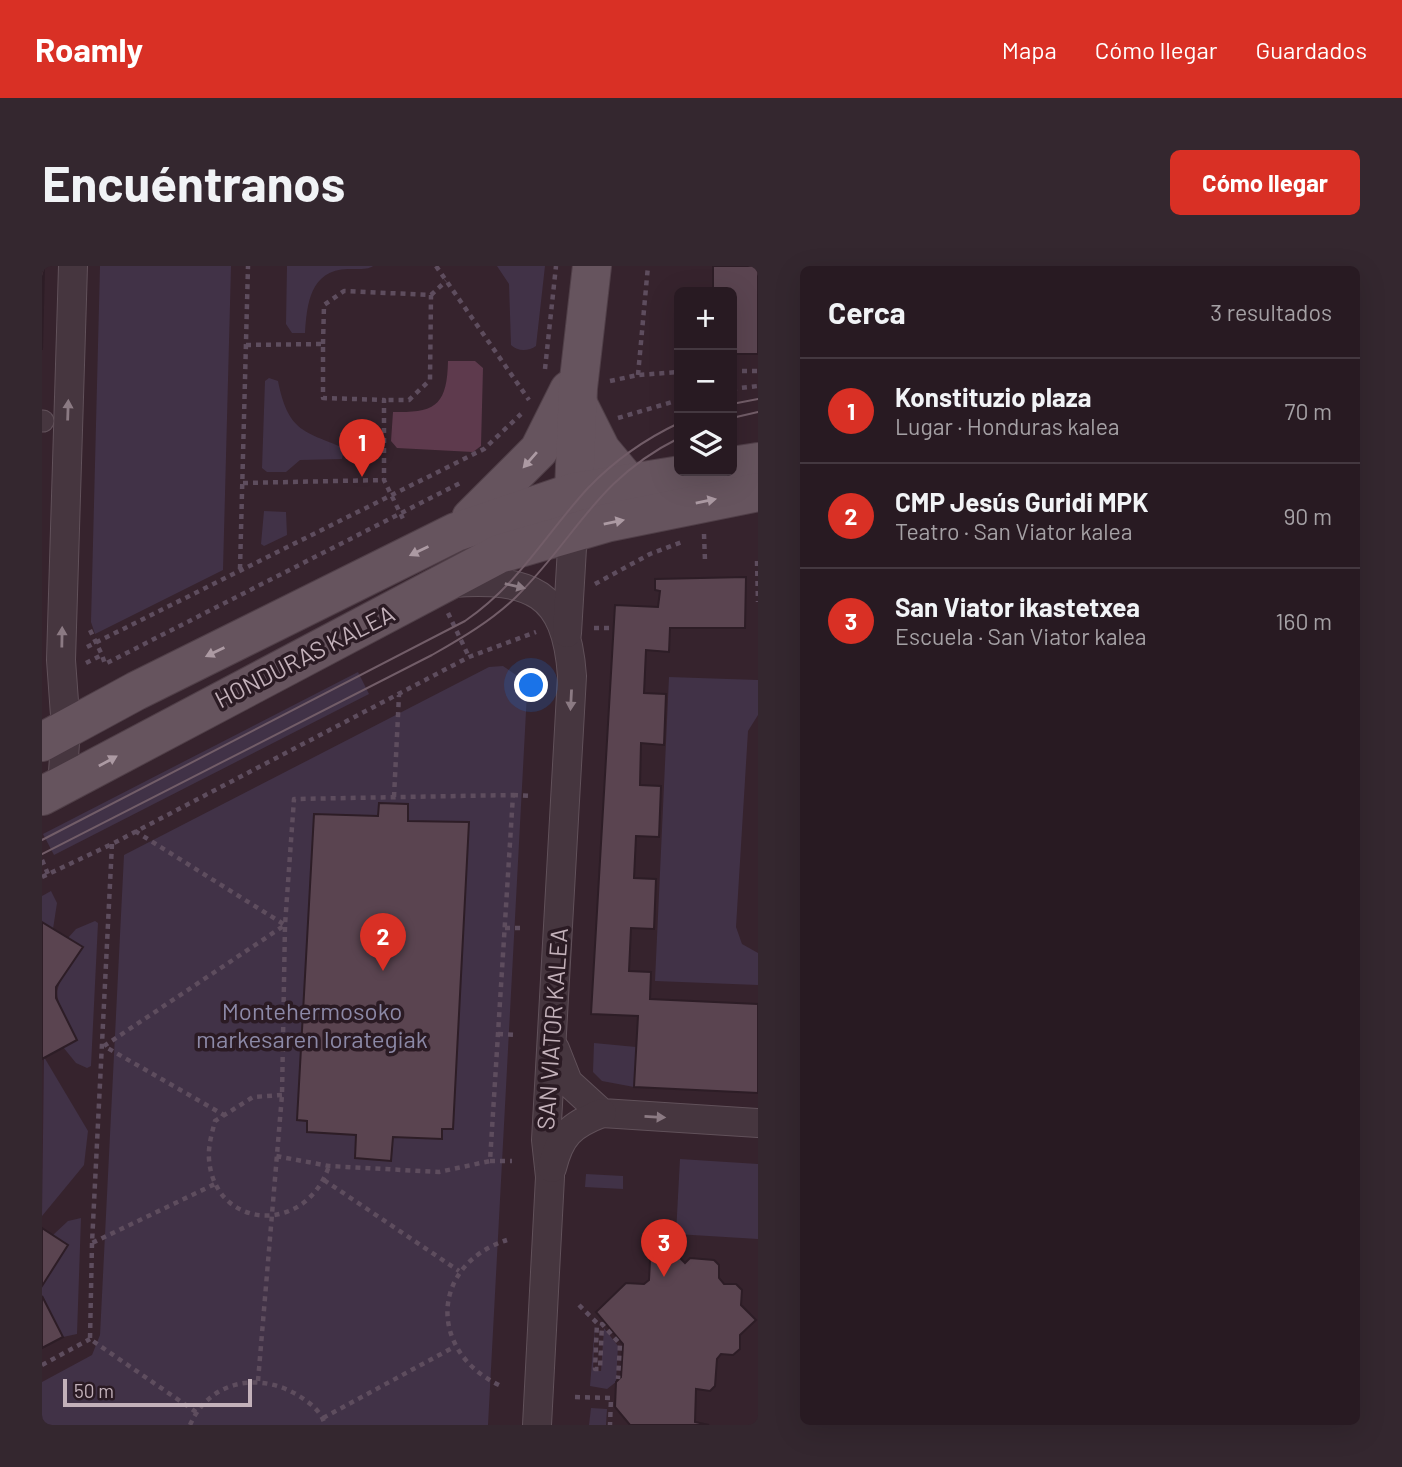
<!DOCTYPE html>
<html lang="es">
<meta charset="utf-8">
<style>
body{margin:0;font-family:Barlow,sans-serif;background:#34272f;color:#f1f3f6}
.controls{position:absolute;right:21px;top:21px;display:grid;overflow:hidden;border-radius:10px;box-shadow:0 7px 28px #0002}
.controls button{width:63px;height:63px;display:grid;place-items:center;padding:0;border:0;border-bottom:2px solid #443840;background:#281a22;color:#f1f3f6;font:35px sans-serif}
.scale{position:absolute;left:21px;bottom:18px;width:189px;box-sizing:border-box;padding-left:7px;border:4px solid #c3b1ba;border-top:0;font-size:19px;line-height:24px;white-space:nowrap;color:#c3b1ba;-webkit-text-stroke:5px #2b1b24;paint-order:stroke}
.you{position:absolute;left:490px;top:420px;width:24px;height:24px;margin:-18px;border:5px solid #fff;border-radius:50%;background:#1a73e8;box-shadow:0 0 0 10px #1a73e833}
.badge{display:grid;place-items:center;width:46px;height:46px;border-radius:50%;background:#d93025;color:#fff;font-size:23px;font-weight:700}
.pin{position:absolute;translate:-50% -58px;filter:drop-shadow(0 2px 4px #0008)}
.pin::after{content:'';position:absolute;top:37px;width:24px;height:21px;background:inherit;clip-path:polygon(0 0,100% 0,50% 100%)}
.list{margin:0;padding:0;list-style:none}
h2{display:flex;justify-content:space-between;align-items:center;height:91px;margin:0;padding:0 28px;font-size:30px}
h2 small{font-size:23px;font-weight:400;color:#a5a1a5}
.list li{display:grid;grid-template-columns:46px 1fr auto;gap:21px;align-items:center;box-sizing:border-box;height:105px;padding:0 28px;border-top:2px solid #443840}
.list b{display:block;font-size:26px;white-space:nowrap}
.list p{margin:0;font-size:23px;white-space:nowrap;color:#a5a1a5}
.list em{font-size:23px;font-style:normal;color:#a5a1a5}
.icon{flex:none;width:38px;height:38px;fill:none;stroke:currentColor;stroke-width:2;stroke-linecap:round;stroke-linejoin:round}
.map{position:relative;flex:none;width:716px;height:1159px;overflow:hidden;border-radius:10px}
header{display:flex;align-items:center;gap:42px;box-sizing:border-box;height:98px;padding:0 35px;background:#d93025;color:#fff}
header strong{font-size:33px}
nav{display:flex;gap:38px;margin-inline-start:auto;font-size:24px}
.intro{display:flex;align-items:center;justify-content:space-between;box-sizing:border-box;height:168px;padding:0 42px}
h1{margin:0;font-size:49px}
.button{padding:18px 32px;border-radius:10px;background:#d93025;color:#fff;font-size:24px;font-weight:700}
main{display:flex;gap:42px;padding:0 42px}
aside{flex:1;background:#281a22;border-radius:10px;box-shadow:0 7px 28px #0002}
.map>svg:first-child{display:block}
</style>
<header>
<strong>Roamly</strong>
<nav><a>Mapa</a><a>Cómo llegar</a><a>Guardados</a></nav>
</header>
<div class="intro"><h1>Encuéntranos</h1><a class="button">Cómo llegar</a></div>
<main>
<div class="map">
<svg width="716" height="1159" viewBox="0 0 716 1159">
<rect width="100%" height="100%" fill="#36232d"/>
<g fill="#413247">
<path d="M58,0H189L181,304L53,368L49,356Z"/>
<path d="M245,0H331C326,4 314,3 306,3C268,4 265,38 263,67H250L244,58Z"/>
<path d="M455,0H503L494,80C487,85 476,86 469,79L467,18Z"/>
<path d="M227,112L236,115C246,165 261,165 302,182L300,193L258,194L244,206H225L220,202L223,115Z"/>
<path d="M222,245L244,246L245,269L222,280L219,278Z"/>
<path d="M461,400L480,413L485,427L446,1159H0V1116L50,1089L58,1069L82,589L447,401Z"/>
<path d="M316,406L327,428L12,589L1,568Z"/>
<path d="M627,411L716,414V449L706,465L694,661L700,678L716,687V719L613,715Z"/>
<path d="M9,625L15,637L11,663L0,656V630Z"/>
<path d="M53,655L56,657L49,800L45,802L34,797L21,781L35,773C8,721 8,731 40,681L26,672L34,663Z"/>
<path d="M552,777L594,781L592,821L560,815L551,806Z"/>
<path d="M2,791L46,865L42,899L0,950Z"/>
<path d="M638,893L716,898V973L634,968Z"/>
<path d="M544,908L581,910V923L543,921Z"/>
<path d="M39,952L35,1068L21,1071L0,1030V1019L11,969L26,955Z"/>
<path d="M553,1058L551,1105H559L562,1062L576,1080L574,1116L565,1123L548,1120Z"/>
<path d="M549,1142L565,1143L564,1159H547Z"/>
</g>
<path fill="#5e3a4d" d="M406,95H433L441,102L439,180L431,186L355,182L349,175L351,146C394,147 405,139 406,95Z"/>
<g fill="#5a4450" stroke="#2d1d26" stroke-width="2">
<path d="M0,0H2L0,84Z"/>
<path d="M671,0H716V88H690V26H671Z"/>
<path d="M704,311L703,362H628L627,386L604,384L602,427L624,428L622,479L599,477L598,519L619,520L617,571L594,570L592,612L614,613L612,663L589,662L587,705L609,706L608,733L716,738V827L592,821L596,750L549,748L573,339L616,341L618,325L613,324V313Z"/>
<path d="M337,537L366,538V555L427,556L411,863H400V873L351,871L349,895L313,892L314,869L265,866V855L255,854L272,548L336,550Z"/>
<path d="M0,656L41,681L14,721V732L35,774L0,793Z"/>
<path d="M0,962L26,979L0,1020Z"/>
<path d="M614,990L638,992L643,997L648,992L672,994L677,999V1012L682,1018H694L700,1024L699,1039L714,1054L698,1069V1083L691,1089L679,1088L675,1093L673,1120L668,1125L654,1123L653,1156L667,1159H588L573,1141L574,1116L579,1111L581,1078L554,1046L584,1017L602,1018L607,1014L608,995Z"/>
<path d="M0,1030L21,1071L0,1082Z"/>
</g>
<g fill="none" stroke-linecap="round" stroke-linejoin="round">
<g stroke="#61515a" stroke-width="23">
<path id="pedestrian" d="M0,155H1"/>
</g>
<g stroke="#61515a" stroke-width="30">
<g id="minor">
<path d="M410,317C489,312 524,325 530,410L504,874L508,911L495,1159"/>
<path d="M525,367L531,265"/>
<path d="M20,520L24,463L19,394L31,0"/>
<path d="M513,783L526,816L560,847L716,857"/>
<path d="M510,902C518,869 529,859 560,847"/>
</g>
</g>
<g stroke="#503f48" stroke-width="40">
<g id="primary">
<path d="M536,138L559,184L599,232"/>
<path d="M690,200L716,196"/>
<path d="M429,252L497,184L527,124"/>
<path d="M531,252L536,122L550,0"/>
<path d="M0,476L94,425L414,266L532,226L664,205"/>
<path d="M0,530L457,288L564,257L716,226"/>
</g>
</g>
<g stroke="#5e4d5e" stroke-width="4.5" stroke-dasharray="5 5" stroke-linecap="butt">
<path d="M394,0L487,134"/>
<path d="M389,29L404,15"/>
<path d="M281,78L282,39L302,25L389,29L388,114L367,134H342"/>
<path d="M204,79L281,78V132L342,134V214L363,257"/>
<path d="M503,103L514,0"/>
<path d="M690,105H716"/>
<path d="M596,109L606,0"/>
<path d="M568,115L596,109L637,106"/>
<path d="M690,123L716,120"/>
<path d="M576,152L637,134"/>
<path d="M201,217L342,214"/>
<path d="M662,268L663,295"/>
<path d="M715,295L716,336"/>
<path d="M198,303L206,0"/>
<path d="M553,318L608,288L640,276"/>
<path d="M406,347L427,391"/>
<path d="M552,362H567"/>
<path d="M48,364L60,389"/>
<path d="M45,381L442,183L479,148"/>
<path d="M44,397L60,389L63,398L418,217"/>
<path d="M471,529L489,530"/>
<path d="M352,531L357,429"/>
<path d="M93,565L243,659L62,780L182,849"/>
<path d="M70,578L50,977L173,918"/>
<path d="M0,594L6,608"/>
<path d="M0,611L70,578L427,391L494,366"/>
<path d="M463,662H482"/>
<path d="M456,768L476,769"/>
<path d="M240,829L211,831L173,855C170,867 166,880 167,893C172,963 263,971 287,900"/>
<path d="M448,895H470"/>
<path d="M282,914L417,1005"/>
<path d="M50,977L48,1073L154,1146"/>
<path d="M537,1039L555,1057L553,1103H558L560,1058L578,1078L576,1113"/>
<path d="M0,1099L48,1073"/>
<path d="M216,1115L240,829L243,659L252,533L471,529L448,895L397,906L287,900L234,890"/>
<path d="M457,1119C386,1085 388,999 465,974"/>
<path d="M533,1131L569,1132L568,1159"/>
<path d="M281,1152L412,1081"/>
<path d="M148,1159C169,1111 224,1105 263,1134C272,1140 280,1148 283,1159"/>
</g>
<use href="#pedestrian" stroke="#46363f" stroke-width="21"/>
<use href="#minor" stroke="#46363f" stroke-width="28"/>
<use href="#primary" stroke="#66545e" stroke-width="38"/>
<g stroke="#725d68" stroke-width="2">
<path d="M690,138L716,133"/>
<path d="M690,152L716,146"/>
<path d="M0,574L423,355C478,317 502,270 546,222C572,195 603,173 637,157"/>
<path d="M0,588L390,389C420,372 449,355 474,331C535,271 553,214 637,172"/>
</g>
</g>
<defs><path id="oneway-solid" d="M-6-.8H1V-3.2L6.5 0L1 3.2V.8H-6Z" transform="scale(1.75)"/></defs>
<g fill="#8b7a83">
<use href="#oneway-solid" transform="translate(26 144) rotate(-88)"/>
<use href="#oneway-solid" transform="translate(473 320) rotate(13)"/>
<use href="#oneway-solid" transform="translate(20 371) rotate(-89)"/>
<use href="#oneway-solid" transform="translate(529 434) rotate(93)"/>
<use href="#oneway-solid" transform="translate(613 851) rotate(3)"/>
</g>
<g fill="#ac9aa3">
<use href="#oneway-solid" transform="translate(488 194) rotate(131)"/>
<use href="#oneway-solid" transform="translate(664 235) rotate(-12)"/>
<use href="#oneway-solid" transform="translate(572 256) rotate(-12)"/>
<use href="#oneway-solid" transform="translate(377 285) rotate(154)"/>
<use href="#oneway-solid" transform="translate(173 386) rotate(154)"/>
<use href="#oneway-solid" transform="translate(66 495) rotate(-29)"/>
</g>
<g text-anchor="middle" stroke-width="7" stroke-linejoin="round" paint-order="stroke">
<g font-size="24" fill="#c3b1ba" stroke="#2b1b24">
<text transform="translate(263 391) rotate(-27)" y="8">HONDURAS KALEA</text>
<text transform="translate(511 763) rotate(-86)" y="8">SAN VIATOR KALEA</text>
</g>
<g font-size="24" fill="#8c89a7" stroke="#2b1b24">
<text x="270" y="754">Montehermosoko<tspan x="270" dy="28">markesaren lorategiak</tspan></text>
</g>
</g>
</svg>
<div class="controls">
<button>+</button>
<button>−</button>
<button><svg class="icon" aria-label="layers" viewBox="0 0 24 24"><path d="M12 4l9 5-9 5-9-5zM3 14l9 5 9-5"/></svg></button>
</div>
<div class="scale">50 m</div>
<div class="you"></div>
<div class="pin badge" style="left:320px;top:211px">1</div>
<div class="pin badge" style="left:341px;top:705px">2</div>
<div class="pin badge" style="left:622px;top:1011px">3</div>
</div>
<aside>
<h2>Cerca<small>3 resultados</small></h2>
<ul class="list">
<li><span class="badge">1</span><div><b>Konstituzio plaza</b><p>Lugar · Honduras kalea</p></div><em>70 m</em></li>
<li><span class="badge">2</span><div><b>CMP Jesús Guridi MPK</b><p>Teatro · San Viator kalea</p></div><em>90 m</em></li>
<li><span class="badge">3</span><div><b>San Viator ikastetxea</b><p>Escuela · San Viator kalea</p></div><em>160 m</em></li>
</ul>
</aside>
</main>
